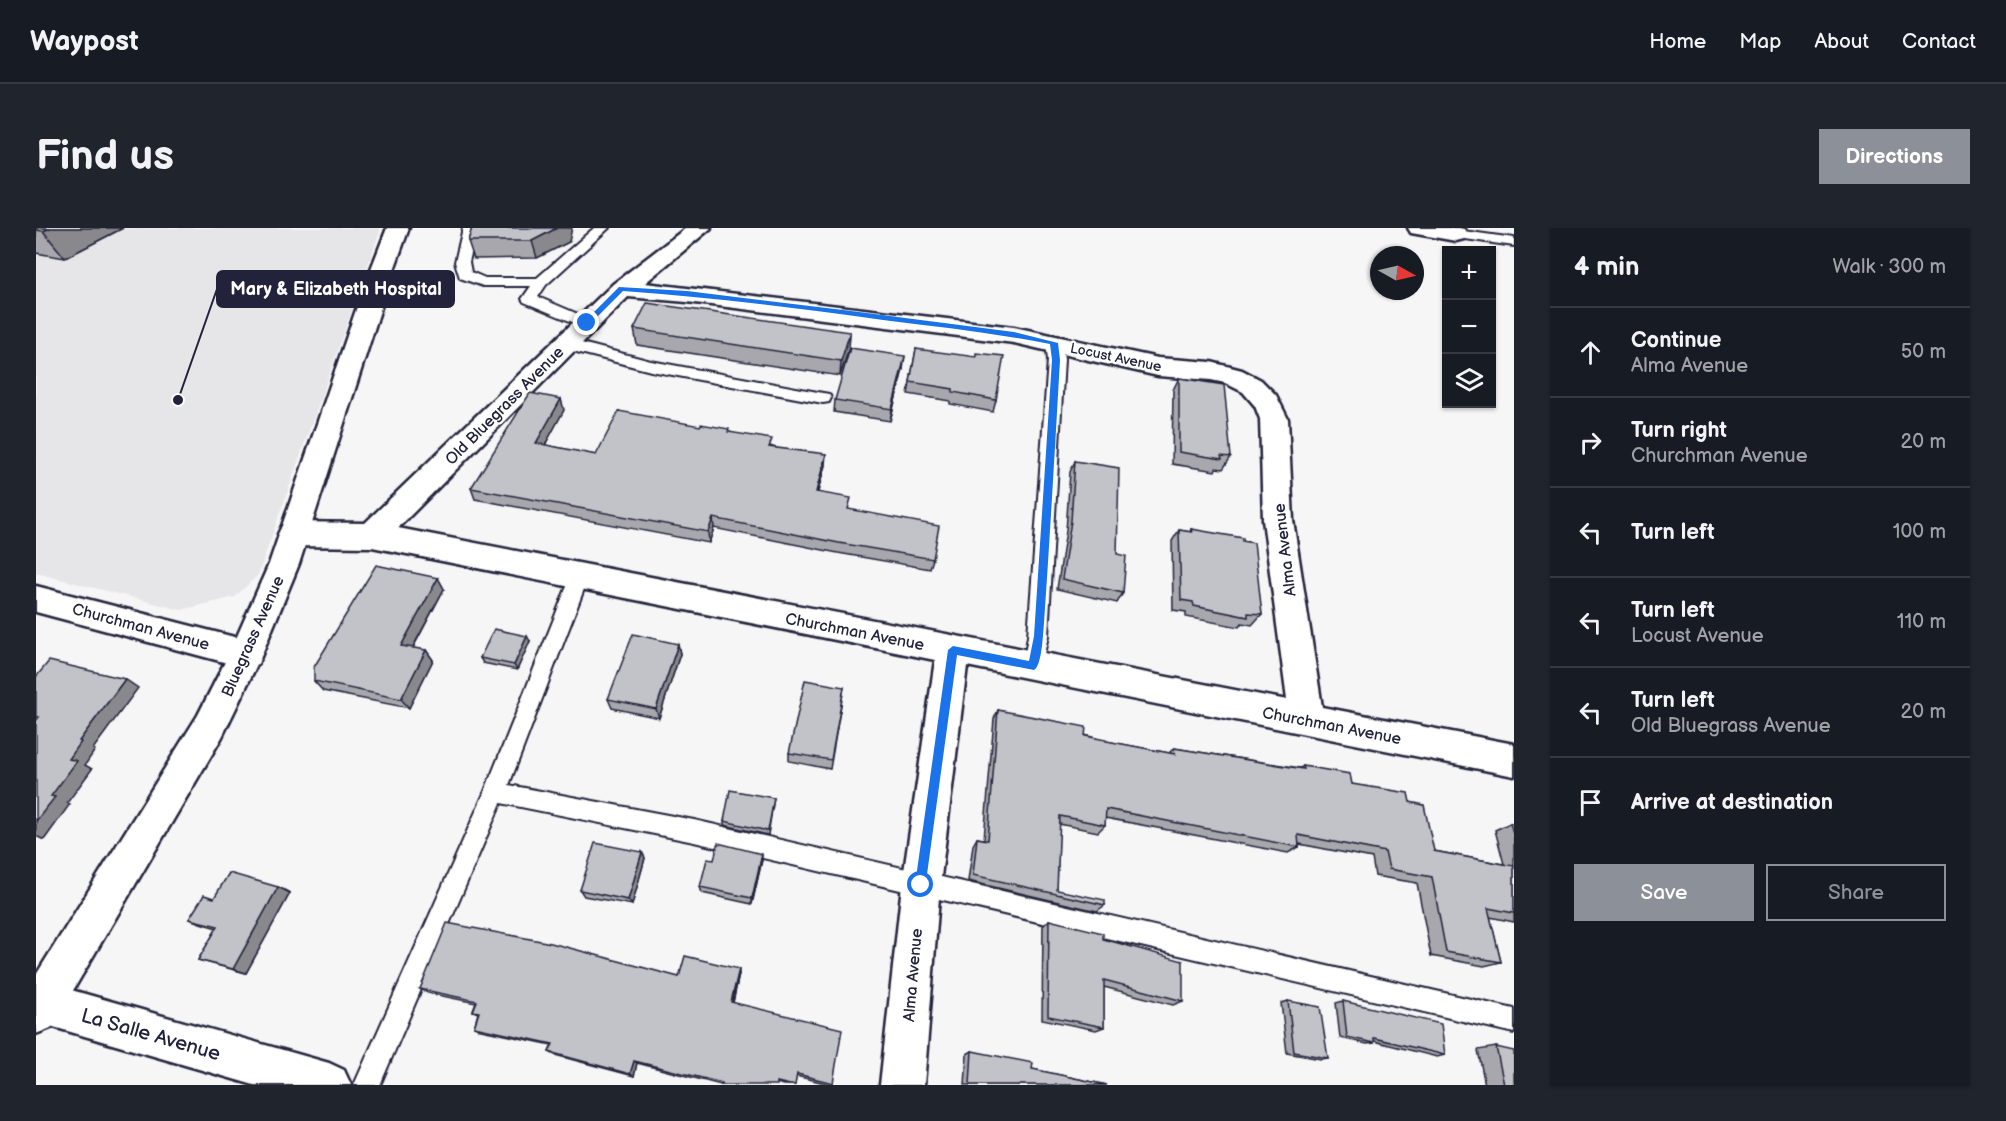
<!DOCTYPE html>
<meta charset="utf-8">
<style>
body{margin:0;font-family:"Balsamiq Sans",sans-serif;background:#20242c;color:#f1f3f6}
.controls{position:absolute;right:18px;top:18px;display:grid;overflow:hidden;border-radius:0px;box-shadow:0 2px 4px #0004}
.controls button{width:54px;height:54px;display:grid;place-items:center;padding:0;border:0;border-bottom:2px solid #363941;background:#171b24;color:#f1f3f6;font:30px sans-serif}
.compass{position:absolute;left:1334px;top:18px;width:54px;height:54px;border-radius:50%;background:#171b24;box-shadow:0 2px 4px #0004;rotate:98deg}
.stop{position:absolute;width:18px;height:18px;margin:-14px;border:4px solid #1a73e8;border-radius:50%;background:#fff}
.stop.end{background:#1a73e8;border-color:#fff;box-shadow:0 2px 6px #0008}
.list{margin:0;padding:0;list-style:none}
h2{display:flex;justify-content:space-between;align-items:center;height:78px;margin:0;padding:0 24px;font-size:26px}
h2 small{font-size:20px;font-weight:400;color:#9ea1a6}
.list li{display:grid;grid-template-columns:39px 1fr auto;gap:18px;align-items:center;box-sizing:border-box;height:90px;padding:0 24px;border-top:2px solid #363941}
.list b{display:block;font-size:22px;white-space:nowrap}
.list p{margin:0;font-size:20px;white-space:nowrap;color:#9ea1a6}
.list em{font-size:20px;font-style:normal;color:#9ea1a6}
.actions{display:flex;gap:12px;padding:18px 24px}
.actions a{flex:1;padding:14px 0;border:2px solid #8c9099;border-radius:0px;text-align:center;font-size:21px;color:#8c9099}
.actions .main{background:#8c9099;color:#fff}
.icon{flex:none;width:33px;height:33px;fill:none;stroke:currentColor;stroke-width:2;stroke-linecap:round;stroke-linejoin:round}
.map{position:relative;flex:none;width:1478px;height:857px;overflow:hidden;border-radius:0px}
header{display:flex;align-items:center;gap:36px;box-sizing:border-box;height:84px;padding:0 30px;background:#171b24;border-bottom:2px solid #363941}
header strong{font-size:28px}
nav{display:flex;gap:33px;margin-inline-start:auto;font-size:21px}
.intro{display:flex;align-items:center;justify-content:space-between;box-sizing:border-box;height:144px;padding:0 36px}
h1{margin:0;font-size:42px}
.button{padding:15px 27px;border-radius:0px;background:#8c9099;color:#fff;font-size:21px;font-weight:700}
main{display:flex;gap:36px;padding:0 36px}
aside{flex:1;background:#171b24;border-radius:0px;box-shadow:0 2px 4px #0004}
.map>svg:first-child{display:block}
</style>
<header>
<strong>Waypost</strong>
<nav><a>Home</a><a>Map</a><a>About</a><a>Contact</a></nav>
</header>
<div class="intro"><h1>Find us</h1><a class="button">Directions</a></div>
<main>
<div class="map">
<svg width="1478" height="857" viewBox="0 0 1478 857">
<rect width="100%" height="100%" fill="#f6f6f7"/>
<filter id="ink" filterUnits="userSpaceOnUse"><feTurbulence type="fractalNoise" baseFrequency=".0167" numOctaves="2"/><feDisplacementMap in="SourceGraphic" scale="12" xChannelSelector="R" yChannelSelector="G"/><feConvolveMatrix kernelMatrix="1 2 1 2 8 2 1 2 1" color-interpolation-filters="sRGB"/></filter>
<g filter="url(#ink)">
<path fill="#e6e6e9" d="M0,0H345L222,347L199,369L145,382L0,345Z"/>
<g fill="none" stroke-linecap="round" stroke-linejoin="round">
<g stroke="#22223b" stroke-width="4">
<g id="lane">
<path d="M427,0H441L433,34L435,44L449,50H501L558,0H573L510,57L502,69L556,92L558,95L556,98H546L488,74L486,71L495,58H447L424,50L419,34Z"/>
<path d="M1420,2L1478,10V18L1415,9L1413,6L1415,3Z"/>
<path d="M1018,110L1026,115L1028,132L1012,408L1004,444L997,446L990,444L987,438L992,408L1012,132L1010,115Z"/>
<path d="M530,111L615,133L787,165L793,166L795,170L793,174L787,175L615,143L525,120L522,116Z"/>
<path d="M544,341L550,343L553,348L473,557L658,592L1478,781V805L658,614L465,575L344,857H318L449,563L535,348L538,343Z"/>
</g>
</g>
<g stroke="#22223b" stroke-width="5">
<g id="street">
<path d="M650,0H675L609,55L978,99L1122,130L1175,134L1206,142L1225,152L1240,167L1252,191L1257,292L1286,479L1478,516V548L931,438L904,657L888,857H844L866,657L899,432L336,319L257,318L246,314L242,306L246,298L257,294L329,295L577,56ZM592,69L651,74L978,115L1122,148L1175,152L1189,155L1207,164L1219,178L1224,191L1227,292L1251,472L362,300Z"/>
<path d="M1372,0H1423L1428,1L1431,6L1428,11L1420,13L1375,5Z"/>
<path d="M0,358L210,412L222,416L226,426L222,436L210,440L0,384Z"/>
<path d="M7,754L293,835L308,842L315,857H218L7,796L0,793V757Z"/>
</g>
</g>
<g stroke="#22223b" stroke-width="5">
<path id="secondary" d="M351,0H373L350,64L263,336L226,426L186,509L15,800L0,806V747L162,487L195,422L233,336L326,64Z"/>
</g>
<use href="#lane" fill="#fff" fill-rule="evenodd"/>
<use href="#street" fill="#fff" fill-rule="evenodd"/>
<use href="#secondary" fill="#fff" fill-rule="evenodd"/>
</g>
<g fill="#a7a7ad" stroke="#22223b" stroke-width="1.5">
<path d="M0,0H87L29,30L0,25Z"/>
<path d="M436,0L533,14L501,30L438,31L432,13Z"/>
<path d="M598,101L814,104L813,120L804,148L601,117Z"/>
<path d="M880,121L960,172L957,184L914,176V173L872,166Z"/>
<path d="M867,141L854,193L798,184L799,172Z"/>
<path d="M1143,150L1195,229L1187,241L1180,240L1179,243L1136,236L1137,162Z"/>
<path d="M528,182L509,217L560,227L694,204L789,237L782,264L814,282L897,331L894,341L802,325L678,300L673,315L439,271L435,260Z"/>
<path d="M1039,233L1081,326L1087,365L1081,375L1021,361L1030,303L1034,244Z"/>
<path d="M1155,301L1207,313L1226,386L1216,397L1206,395L1203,399L1150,389V384L1137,382L1136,313L1143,302L1154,304Z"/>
<path d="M402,350L408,361L377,420L390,422L397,432L373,480L287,463L278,453Z"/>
<path d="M494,413L481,442L447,435L444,430Z"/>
<path d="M642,416L644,426L623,490L576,480L572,471Z"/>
<path d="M808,459L794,541L753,533V525Z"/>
<path d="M962,482L1070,513L1133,525L1138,520L1264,540L1267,538L1316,556L1374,574L1398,623L1468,636L1459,602L1474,595H1478V694L1454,689L1465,734L1448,738L1395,728L1381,655L1339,648L1336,630L1263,616V619L1252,625L1069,590V597L1062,604L1023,596L1021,662L1069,677L1061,683L932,653L937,617L941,610L948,611L958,491Z"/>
<path d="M738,570L732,607L688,597V593Z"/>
<path d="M606,624L609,630L596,677L548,668L544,662Z"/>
<path d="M678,632H726L716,676L666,665L664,659Z"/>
<path d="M242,659L254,665L210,745L162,732L181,700L167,696L153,691L178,670Z"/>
<path d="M1013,692L1067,711L1147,773L1137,777L1068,759V799L1060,802L1006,791L1007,698Z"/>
<path d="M703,746L697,775L797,855L796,857L760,848L759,857H747L741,855L685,857L601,835L598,848L519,827L513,824L516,817L445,802L438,799L442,785L437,783L440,775L392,765L384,761Z"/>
<path d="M1252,773L1292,830L1285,831L1251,825L1245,775Z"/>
<path d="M1307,773L1409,827L1401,829L1338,813V815L1331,816L1304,810L1300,775Z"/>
<path d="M1460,819L1478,857H1449L1442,822Z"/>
<path d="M936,823L996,841L1071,857H929L931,826Z"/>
</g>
<g fill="#88888d" stroke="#22223b" stroke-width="1.5">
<path d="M14,0H87L29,30L7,3Z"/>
<path d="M521,0H536L533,14L501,30L496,13Z"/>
<path d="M814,104L813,120L804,148L805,133Z"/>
<path d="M869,128L867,141L854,193L856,181Z"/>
<path d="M525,171L528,182L504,226L500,215Z"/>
<path d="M790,226L789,237L779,274L780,264Z"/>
<path d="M677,290L678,300L673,315L672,304Z"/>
<path d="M402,350L408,361L372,428L365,418Z"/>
<path d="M491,408L494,413L481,442L478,437Z"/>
<path d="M642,416L644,426L623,490L620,481Z"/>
<path d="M390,422L397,432L373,480L365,471Z"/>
<path d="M89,451L102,460L57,521L59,522L49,537L56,541L31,575L34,576L8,612L0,608V593L43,513Z"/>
<path d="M606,624L609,630L596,677L592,672Z"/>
<path d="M726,626V632L716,676V670Z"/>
<path d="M242,659L254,665L210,745L197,741Z"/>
<path d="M703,741V746L696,778L695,774Z"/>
<path d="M598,833L601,835L598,848L594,846Z"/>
</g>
<g fill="#c2c2c9" stroke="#22223b" stroke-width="1.5">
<path d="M0,0H14L7,3L0,2Z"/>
<path d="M436,0H521L496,13H432Z"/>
<path d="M611,75L814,104L805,133L598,101Z"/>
<path d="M814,120L869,128L856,181L799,172Z"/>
<path d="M880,121L940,129V125L968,128L960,172L917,164V161L874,154Z"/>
<path d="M1143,150L1188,157L1195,229L1185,228L1186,231L1143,224Z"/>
<path d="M494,165L525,171L500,215L560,227L583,183L664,198L665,196L693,201L692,204L736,211L733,219L790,226L780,264L815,270L812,281L903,298L897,331L803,315L677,290L672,304L435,260Z"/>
<path d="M1039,233L1083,240L1081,326L1090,328L1087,365L1026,351L1035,293Z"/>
<path d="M1155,301L1207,310V313L1218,315L1226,386L1212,385V389L1158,378L1157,374L1145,372L1143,302L1156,304Z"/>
<path d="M340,337L402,350L365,418L390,422L365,471L278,453V439Z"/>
<path d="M458,401L491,408L478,437L444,430Z"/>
<path d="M597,406L642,416L620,481L572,471Z"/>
<path d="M13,433L89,451L43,513L45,514L33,531L41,533L15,568L19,569L0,593V493L3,489H0V449Z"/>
<path d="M769,452L808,459L795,532L753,525Z"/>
<path d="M962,482L1050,499L1049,508L1070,512V513L1139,526L1138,520L1268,541L1267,538L1314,546L1316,556L1372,565L1374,574L1388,577L1398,623L1478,638V685L1452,680L1465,734L1410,724L1396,649L1353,641L1349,624L1262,607L1263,619L1070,581L1069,597L1024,588L1021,662L1069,672V677L937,647L941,610L952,612Z"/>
<path d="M694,562L738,570L732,603L688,593Z"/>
<path d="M1474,595H1478V608Z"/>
<path d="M559,615L606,624L592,672L544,662Z"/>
<path d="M682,615L726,626L716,670L664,659L671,631L678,632Z"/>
<path d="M193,645L242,659L197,741L162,732L182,698L153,691L168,667L178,670Z"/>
<path d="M1013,692L1067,705V711L1147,733V773L1068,752V799L1012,788Z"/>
<path d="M411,695L515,715L643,749L649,728L703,741L695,774L806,801L797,855L761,846L759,857H754L741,854V857H685L686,855L598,833L594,846L513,824L517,816L438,799L443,784L437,783L441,773L384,761Z"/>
<path d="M1252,773L1284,779L1292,830L1258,824Z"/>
<path d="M1307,773L1405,796L1409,827L1338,810V815L1311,809Z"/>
<path d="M1460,819L1478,823V857H1468Z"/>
<path d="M936,823L997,835L996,841L1071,857H934Z"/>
</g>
</g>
<path fill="#1a73e8" d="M583,59L651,63L807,82L978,104L1022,115L1024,132C1019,220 1014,307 1008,395C1007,405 1006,438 998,442L921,427L889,661H881L879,657L912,422L917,418L993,433L998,408L1016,132L1014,116C959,105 903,99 847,92C761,80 674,69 587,63L554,96H549V93Z"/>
<g text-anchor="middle" stroke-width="4.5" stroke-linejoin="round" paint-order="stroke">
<g font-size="14" fill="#22223b" stroke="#fff">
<text transform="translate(1080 129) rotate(12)" y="5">Locust Avenue</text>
</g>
<g font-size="16" fill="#22223b" stroke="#fff">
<text transform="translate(468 177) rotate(-45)" y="6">Old Bluegrass Avenue</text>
<text transform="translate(1248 322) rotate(-97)" y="6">Alma Avenue</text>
<text transform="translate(105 398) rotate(15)" y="6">Churchman Avenue</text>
<text transform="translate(819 403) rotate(11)" y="6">Churchman Avenue</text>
<text transform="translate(216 408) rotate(-66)" y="6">Bluegrass Avenue</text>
<text transform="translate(1296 497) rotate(11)" y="6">Churchman Avenue</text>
<text transform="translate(876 747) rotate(-85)" y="6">Alma Avenue</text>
</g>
<g font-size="20" fill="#22223b" stroke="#fff">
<text transform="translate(115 806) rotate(16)" y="7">La Salle Avenue</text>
</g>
</g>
<path fill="none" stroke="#22223b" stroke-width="2" d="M142 172L181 61"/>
<circle fill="#22223b" stroke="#fff" stroke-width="2" cx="142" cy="172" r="6"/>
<rect fill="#22223b" stroke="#22223b" stroke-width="2" x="181" y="43" width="237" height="36" rx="6"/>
<g font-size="18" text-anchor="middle" font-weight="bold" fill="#fff">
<text x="300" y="67">Mary &amp; Elizabeth Hospital</text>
</g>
</svg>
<div class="controls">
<button>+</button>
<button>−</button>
<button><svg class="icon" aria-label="layers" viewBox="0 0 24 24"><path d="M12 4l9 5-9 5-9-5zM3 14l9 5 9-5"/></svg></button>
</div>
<svg class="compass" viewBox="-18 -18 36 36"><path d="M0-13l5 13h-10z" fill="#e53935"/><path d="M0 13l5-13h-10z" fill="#9ea1a6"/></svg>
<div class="stop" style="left:885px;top:657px"></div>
<div class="stop end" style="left:551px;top:95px"></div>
</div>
<aside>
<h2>4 min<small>Walk · 300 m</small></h2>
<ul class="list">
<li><svg class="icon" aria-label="ahead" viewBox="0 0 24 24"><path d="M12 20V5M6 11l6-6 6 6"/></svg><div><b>Continue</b><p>Alma Avenue</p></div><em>50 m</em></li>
<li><svg class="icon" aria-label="right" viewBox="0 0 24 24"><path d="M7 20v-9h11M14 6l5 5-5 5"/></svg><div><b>Turn right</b><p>Churchman Avenue</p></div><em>20 m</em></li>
<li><svg class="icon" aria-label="left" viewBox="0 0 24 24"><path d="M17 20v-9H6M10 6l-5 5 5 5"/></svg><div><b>Turn left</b></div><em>100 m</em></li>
<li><svg class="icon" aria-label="left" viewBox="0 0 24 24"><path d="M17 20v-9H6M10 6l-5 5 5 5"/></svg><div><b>Turn left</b><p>Locust Avenue</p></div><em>110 m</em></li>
<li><svg class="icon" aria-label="left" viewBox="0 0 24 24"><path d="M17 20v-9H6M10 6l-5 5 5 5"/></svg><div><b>Turn left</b><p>Old Bluegrass Avenue</p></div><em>20 m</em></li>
<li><svg class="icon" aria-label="arrive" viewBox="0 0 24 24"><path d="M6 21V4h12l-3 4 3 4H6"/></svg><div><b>Arrive at destination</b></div></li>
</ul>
<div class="actions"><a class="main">Save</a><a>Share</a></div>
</aside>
</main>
